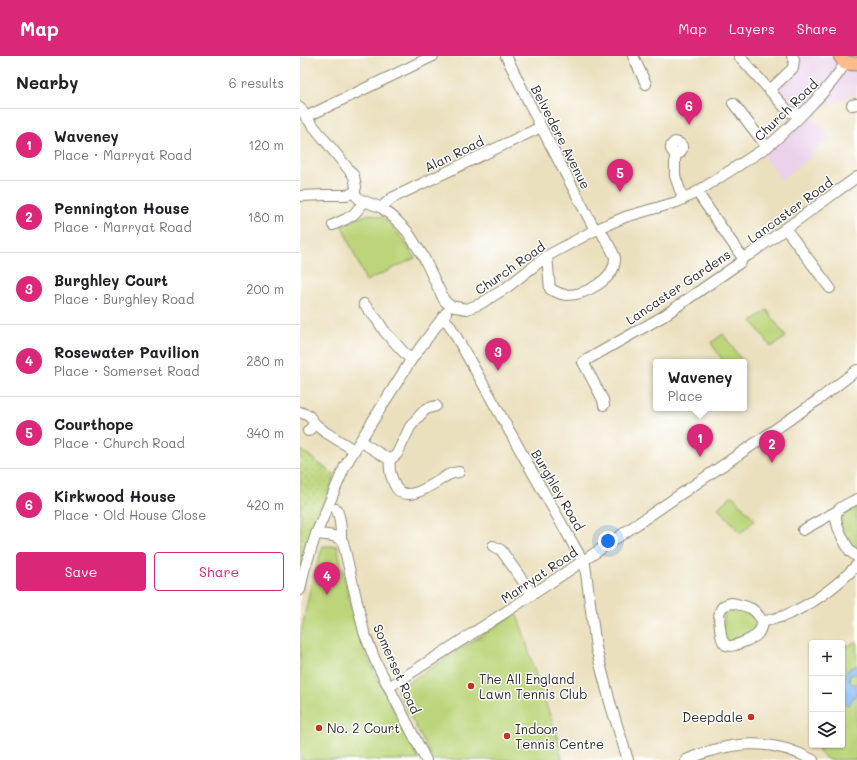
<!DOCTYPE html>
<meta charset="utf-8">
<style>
body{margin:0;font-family:Mali,sans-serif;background:#f6f6f6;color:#202124}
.controls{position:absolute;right:12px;bottom:12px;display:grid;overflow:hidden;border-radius:4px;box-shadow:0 1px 3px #0004}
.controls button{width:36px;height:36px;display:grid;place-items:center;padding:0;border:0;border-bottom:1px solid #e0e0e0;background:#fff;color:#202124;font:20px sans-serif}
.you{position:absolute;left:308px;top:485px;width:14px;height:14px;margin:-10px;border:3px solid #fff;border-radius:50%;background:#1a73e8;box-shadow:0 0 0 6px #1a73e833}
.badge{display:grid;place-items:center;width:26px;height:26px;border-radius:50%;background:#db2777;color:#fff;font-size:13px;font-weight:700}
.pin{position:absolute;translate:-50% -33px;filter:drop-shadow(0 1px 2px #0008)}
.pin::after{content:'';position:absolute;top:21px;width:14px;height:12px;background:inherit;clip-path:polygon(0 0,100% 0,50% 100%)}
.popup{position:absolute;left:353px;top:303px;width:94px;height:52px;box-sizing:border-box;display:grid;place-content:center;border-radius:4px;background:#fff;filter:drop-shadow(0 1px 3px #0005);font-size:13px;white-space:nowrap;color:#757577}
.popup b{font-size:15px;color:#202124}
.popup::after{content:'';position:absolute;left:50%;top:100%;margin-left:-8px;border:8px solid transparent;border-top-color:#fff}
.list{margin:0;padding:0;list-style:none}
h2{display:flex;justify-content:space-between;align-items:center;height:52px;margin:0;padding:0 16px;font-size:17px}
h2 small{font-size:13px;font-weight:400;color:#757577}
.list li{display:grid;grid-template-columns:26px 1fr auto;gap:12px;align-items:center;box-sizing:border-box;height:72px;padding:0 16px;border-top:1px solid #e0e0e0}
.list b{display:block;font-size:15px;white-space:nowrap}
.list p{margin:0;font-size:13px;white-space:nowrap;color:#757577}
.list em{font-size:13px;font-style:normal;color:#757577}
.actions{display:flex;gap:8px;padding:12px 16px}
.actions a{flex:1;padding:9px 0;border:1px solid #db2777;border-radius:4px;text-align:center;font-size:14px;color:#db2777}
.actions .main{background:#db2777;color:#fff}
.icon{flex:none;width:22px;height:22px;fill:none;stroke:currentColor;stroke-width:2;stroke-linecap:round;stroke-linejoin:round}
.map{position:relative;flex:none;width:557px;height:704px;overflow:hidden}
header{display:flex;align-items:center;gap:24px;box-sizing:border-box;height:56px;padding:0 20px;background:#db2777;color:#fff}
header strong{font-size:19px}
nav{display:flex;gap:22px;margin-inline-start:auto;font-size:14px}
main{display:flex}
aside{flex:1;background:#fff}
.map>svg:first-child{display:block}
</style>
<header>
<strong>Map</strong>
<nav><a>Map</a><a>Layers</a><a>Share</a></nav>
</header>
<main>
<aside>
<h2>Nearby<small>6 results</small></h2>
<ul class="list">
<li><span class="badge">1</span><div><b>Waveney</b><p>Place · Marryat Road</p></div><em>120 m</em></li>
<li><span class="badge">2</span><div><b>Pennington House</b><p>Place · Marryat Road</p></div><em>180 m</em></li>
<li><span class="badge">3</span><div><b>Burghley Court</b><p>Place · Burghley Road</p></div><em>200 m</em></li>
<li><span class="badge">4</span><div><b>Rosewater Pavilion</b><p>Place · Somerset Road</p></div><em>280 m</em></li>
<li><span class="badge">5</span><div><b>Courthope</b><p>Place · Church Road</p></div><em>340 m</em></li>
<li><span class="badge">6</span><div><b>Kirkwood House</b><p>Place · Old House Close</p></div><em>420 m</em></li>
</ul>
<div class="actions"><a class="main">Save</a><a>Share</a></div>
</aside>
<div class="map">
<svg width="557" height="704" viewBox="0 0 557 704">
<defs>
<pattern id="grass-dots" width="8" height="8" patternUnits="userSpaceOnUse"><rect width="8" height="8" fill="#bcd57a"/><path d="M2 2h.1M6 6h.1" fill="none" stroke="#a2b76a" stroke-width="1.8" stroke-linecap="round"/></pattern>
</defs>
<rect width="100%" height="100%" fill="#fff"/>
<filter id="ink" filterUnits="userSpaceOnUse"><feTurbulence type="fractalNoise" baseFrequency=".025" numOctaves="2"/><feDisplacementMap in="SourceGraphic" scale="8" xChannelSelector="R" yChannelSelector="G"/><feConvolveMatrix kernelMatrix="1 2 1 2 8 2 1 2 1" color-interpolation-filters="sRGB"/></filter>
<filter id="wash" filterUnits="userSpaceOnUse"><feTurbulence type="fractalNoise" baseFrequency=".012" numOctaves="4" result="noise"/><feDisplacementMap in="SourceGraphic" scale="16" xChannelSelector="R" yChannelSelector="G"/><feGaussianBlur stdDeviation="0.9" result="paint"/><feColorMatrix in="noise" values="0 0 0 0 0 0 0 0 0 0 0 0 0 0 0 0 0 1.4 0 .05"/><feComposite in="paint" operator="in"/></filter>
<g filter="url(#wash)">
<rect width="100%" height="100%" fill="#ebe0be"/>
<path fill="#ebd1eb" d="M498,0H557V38L554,40L552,38L534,47L526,49H525L513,59L530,82L511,99L512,101L481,123L463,99L490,78L505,64L476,31L493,15L495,17H497Z"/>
<path fill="url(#grass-dots)" stroke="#748052" d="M0,393L35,419L0,513Z"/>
<g fill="#bcd57a" stroke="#748052">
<path d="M70,158L84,162L104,184L115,202L66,225L42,170L58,162Z"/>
<path d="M467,254L486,281L471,291L452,265Z"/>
<path d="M423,278L443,306H424L411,287Z"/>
<path d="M432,439L455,464L441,477L418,452Z"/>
<path d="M557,446V496C549,486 537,469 541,456Z"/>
<path d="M23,490H37L55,568L62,588L73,614L119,704H0V582L12,524Z"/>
<path d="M433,551L450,555L458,567L454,579L433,588L423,582L424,555Z"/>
<path d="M216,557L224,578L226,586L238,626L258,682L262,704H133L97,634Z"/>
<path d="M557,585V704H528L519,696V689H542V593Z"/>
</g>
<path fill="#85bcf5" stroke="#587490" d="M557,609V618H554L549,620L550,626L552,628H557V635L549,649L542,646V622L549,613Z"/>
</g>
<g filter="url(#ink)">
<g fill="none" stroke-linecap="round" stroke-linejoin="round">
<g stroke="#8b8674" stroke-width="12">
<g id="minor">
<path d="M206,0L241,71L295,174"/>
<path d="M333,0L346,28"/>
<path d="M439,0L489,56L502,58"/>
<path d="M470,34L493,12L494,3L492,0"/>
<path d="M433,47L467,91"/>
<path d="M552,49L557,48"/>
<path d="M0,51L6,61L54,120L56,131L54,137"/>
<path d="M6,61L133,0"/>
<path d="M375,98C370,94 369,90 375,86L379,87L382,90V93L380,97L375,98V120L383,143"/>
<path d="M397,136L440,198L443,201"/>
<path d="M54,137L59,143L82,152L93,161L107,175L123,200L144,244L150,250"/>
<path d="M0,140L25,139H46L54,137"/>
<path d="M82,152L85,148L92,142L241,71"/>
<path d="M33,169L46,163L54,158L64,146"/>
<path d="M485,172L530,232"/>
<path d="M247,200L250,233C255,235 261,239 267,239C285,239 316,223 315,202C314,196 302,178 299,172"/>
<path d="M443,201L449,199L557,121"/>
<path d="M64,248L78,265L85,276L111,304"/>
<path d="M150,250L167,253L180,248L206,232L247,200L295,174L325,161L377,146L397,136L467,91C483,78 498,63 512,48C525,35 536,23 545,7"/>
<path d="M143,262L149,268L182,326L234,419L285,509L296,592L311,650L328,704"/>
<path d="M304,349L303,344L283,306L362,261L441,206L443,201"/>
<path d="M0,356L9,360L15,368L25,376L54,394"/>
<path d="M8,375L15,368"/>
<path d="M60,385L90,404C89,411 90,418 93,425C102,453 133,428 148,419L153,417L159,416"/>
<path d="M90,404L97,398L110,371L120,359L126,353L136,350"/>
<path d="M557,443C552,446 542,450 538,454C531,463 545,487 550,495C552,497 555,499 557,501"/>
<path d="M36,453C41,461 41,474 41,483"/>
<path d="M503,474L539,454"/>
<path d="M16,478C24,479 38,478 43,486L64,576L75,604L126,704"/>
<path d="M193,490L201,494L232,538"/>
<path d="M0,534L4,515L16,478L45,410L60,385L111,304L137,269L146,257"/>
<path d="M432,547C449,551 453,550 463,566C459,578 458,580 446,585C427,593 422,593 420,571C419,565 418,558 421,553C423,549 427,548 432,547Z"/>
<path d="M463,566C469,564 477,562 484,560C511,549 537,530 557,509"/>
<path d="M89,631L215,550L292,499L518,344L557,314"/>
<path d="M386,704C430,685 470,681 513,704"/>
</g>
</g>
<g stroke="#8b8674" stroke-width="15">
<path id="major" d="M540,0L545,7L557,8"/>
</g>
<use href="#minor" stroke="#fff" stroke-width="10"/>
<use href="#major" stroke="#fbbb8c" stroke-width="13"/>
</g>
</g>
<g fill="#c8321e" stroke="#fff" stroke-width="1.5">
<circle cx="171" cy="630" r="4"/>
<circle cx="451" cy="661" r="4"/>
<circle cx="19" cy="672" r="4"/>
<circle cx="207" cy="680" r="4"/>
</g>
<g text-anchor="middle" stroke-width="3" stroke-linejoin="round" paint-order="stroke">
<g font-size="13" fill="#2b2b2b" stroke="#fff">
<text transform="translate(486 54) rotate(-44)" y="5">Church Road</text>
<text transform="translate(261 81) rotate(63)" y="5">Belvedere Avenue</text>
<text transform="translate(154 98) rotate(-26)" y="5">Alan Road</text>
<text transform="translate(490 154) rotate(-36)" y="5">Lancaster Road</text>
<text transform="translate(210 212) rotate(-35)" y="5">Church Road</text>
<text transform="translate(378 231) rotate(-34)" y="5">Lancaster Gardens</text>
<text transform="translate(258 434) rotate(60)" y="5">Burghley Road</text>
<text transform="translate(239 519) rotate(-34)" y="5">Marryat Road</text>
<text transform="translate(97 613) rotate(66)" y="5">Somerset Road</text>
</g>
<g font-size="13" fill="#2b2b2b" stroke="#fff" text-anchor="start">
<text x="179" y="628">The All England<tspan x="179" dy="15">Lawn Tennis Club</tspan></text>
<text x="443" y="666" text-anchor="end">Deepdale</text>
<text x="27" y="677">No. 2 Court</text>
<text x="215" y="678">Indoor<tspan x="215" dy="15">Tennis Centre</tspan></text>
</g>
</g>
</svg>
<div class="controls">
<button>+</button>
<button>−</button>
<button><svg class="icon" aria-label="layers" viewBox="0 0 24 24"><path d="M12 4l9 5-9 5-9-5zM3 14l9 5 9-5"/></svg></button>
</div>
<div class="you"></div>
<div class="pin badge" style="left:400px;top:401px">1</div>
<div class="popup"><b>Waveney</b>Place</div>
<div class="pin badge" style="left:472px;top:407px">2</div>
<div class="pin badge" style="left:198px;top:315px">3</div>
<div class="pin badge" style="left:27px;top:539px">4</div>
<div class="pin badge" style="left:320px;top:136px">5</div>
<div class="pin badge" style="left:389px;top:69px">6</div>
</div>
</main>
